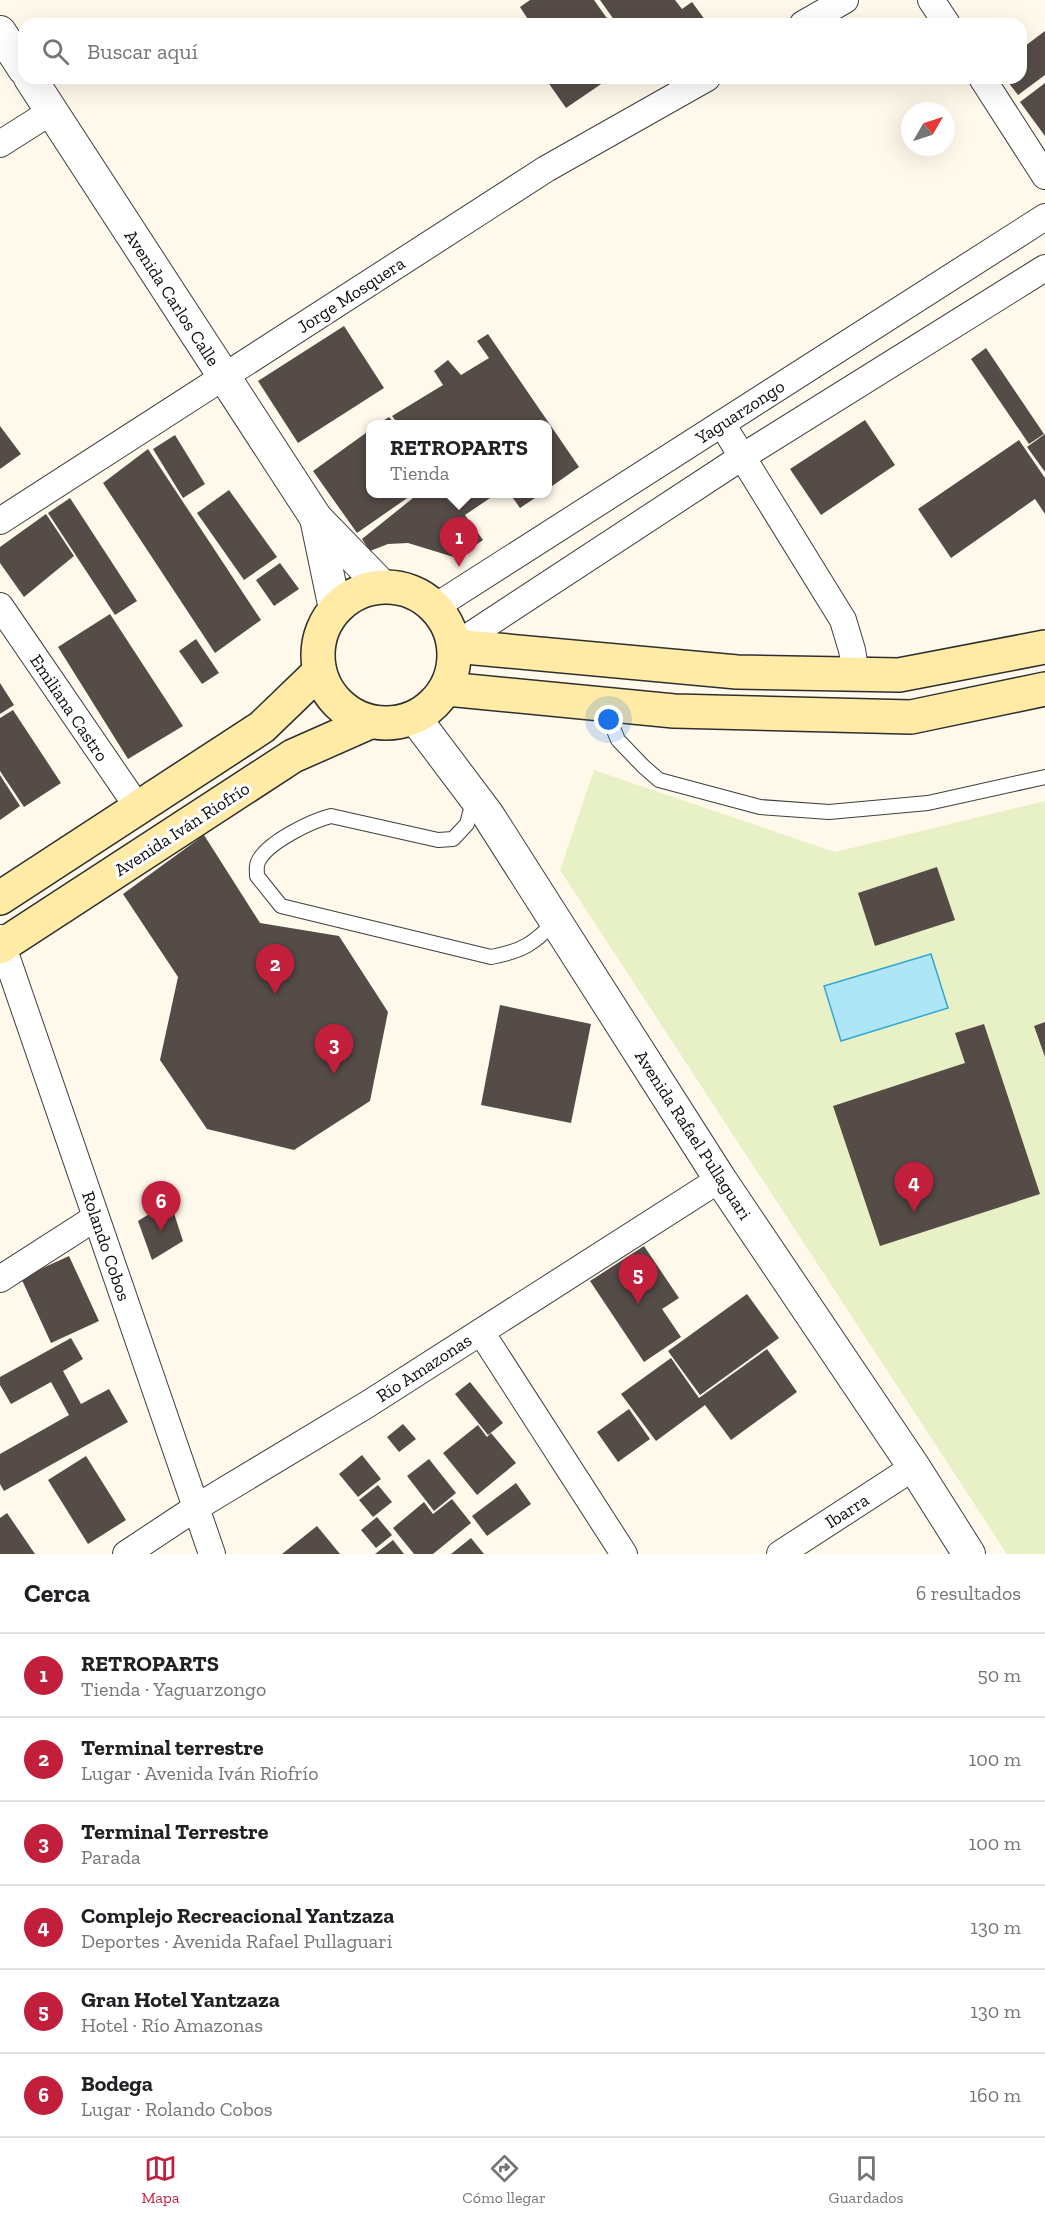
<!DOCTYPE html>
<html lang="es">
<meta charset="utf-8">
<style>
body{margin:0;font-family:"Zilla Slab",serif;background:#f2f2f2;color:#202124}
.compass{position:absolute;left:901px;top:102px;width:54px;height:54px;border-radius:50%;background:#fff;box-shadow:0 6px 24px #0002;rotate:51deg}
.you{position:absolute;left:609px;top:720px;width:21px;height:21px;margin:-15px;border:4px solid #fff;border-radius:50%;background:#1a73e8;box-shadow:0 0 0 9px #1a73e833}
.badge{display:grid;place-items:center;width:39px;height:39px;border-radius:50%;background:#c11f3b;color:#fff;font-size:20px;font-weight:700}
.pin{position:absolute;translate:-50% -50px;filter:drop-shadow(0 2px 3px #0008)}
.pin::after{content:'';position:absolute;top:32px;width:21px;height:18px;background:inherit;clip-path:polygon(0 0,100% 0,50% 100%)}
.popup{position:absolute;left:366px;top:420px;width:186px;height:78px;box-sizing:border-box;display:grid;place-content:center;border-radius:12px;background:#fff;filter:drop-shadow(0 2px 4px #0005);font-size:20px;white-space:nowrap;color:#757577}
.popup b{font-size:22px;color:#202124}
.popup::after{content:'';position:absolute;left:50%;top:100%;margin-left:-12px;border:12px solid transparent;border-top-color:#fff}
.list{margin:0;padding:0;list-style:none}
h2{display:flex;justify-content:space-between;align-items:center;height:78px;margin:0;padding:0 24px;font-size:26px}
h2 small{font-size:20px;font-weight:400;color:#757577}
.list li{display:grid;grid-template-columns:39px 1fr auto;gap:18px;align-items:center;box-sizing:border-box;height:84px;padding:0 24px;border-top:2px solid #e0e0e0}
.list b{display:block;font-size:22px;white-space:nowrap}
.list p{margin:0;font-size:20px;white-space:nowrap;color:#757577}
.list em{font-size:20px;font-style:normal;color:#757577}
.icon{flex:none;width:33px;height:33px;fill:none;stroke:currentColor;stroke-width:2;stroke-linecap:round;stroke-linejoin:round}
.map{position:relative;flex:none;width:1045px;height:1554px;overflow:hidden}
.search{position:absolute;background:#fff;box-shadow:0 6px 24px #0002;left:18px;right:18px;top:18px;height:66px;display:flex;align-items:center;gap:15px;box-sizing:border-box;padding:0 21px;border-radius:18px;color:#757577;font-size:22px}
.sheet{height:582px;background:#fff}
nav{display:flex;justify-content:space-around;align-items:center;box-sizing:border-box;height:84px;border-top:2px solid #e0e0e0;background:#fff;font-size:16px;color:#757577}
nav a{display:grid;justify-items:center;gap:3px}
nav .on{color:#c11f3b}
.map>svg:first-child{display:block}
</style>
<div class="map">
<svg width="1045" height="1554" viewBox="0 0 1045 1554">
<rect width="100%" height="100%" fill="#fff9eb"/>
<path fill="#e8f1c6" d="M594,770L835,852L1045,801V1554H1007L560,870Z"/>
<path fill="#aee6f8" stroke="#32a7d2" stroke-width="1.5" d="M931,954L948,1008L841,1041L824,986Z"/>
<g fill="#554c48">
<path d="M530,0H594L611,24H531L520,7Z"/>
<path d="M600,0H675L682,9L692,2L708,24H617Z"/>
<path d="M1045,31V75L1018,95L1005,78H1021V49Z"/>
<path d="M545,78H610L566,108Z"/>
<path d="M1045,83V136L1020,102Z"/>
<path d="M344,326L384,388L298,443L258,381Z"/>
<path d="M488,334L579,467L548,489V424H398L392,416L443,385L434,371L448,360L461,375L489,358L477,341Z"/>
<path d="M986,348L1044,434L1029,444L971,359Z"/>
<path d="M389,417L395,424H378Z"/>
<path d="M865,420L895,465L821,515L790,469Z"/>
<path d="M0,426L21,454L0,469Z"/>
<path d="M370,430V494H413L357,533L313,471Z"/>
<path d="M1045,434V472L1027,447Z"/>
<path d="M175,435L205,484L183,498L153,449Z"/>
<path d="M1019,440L1045,478V514L1035,499L951,558L918,509Z"/>
<path d="M148,449L261,620L215,653L103,483Z"/>
<path d="M229,490L277,557L244,580L197,513Z"/>
<path d="M418,494H496L465,515L483,540L457,558L408,543L388,544L370,551L362,539Z"/>
<path d="M510,494H541L520,508Z"/>
<path d="M70,498L137,601L115,615L48,513Z"/>
<path d="M46,514L74,556L24,597L0,563V547Z"/>
<path d="M280,563L299,589L274,606L256,580Z"/>
<path d="M110,614L183,726L128,759L58,647Z"/>
<path d="M196,639L219,673L202,684L179,651Z"/>
<path d="M0,683L14,705L0,714Z"/>
<path d="M13,710L61,783L24,807L0,771V718Z"/>
<path d="M0,775L20,806L0,820Z"/>
<path d="M204,835L260,923L339,936L388,1012L370,1101L294,1150L207,1129L160,1060L178,977L123,894Z"/>
<path d="M937,867L955,920L875,946L858,893Z"/>
<path d="M500,1005L591,1024L571,1123L481,1105Z"/>
<path d="M1045,1022V1057L1034,1026Z"/>
<path d="M984,1024L1040,1194L880,1246L833,1106L965,1063L955,1033Z"/>
<path d="M170,1201L183,1241L152,1260L138,1221Z"/>
<path d="M644,1246L679,1298L662,1309L681,1337L644,1362L590,1281Z"/>
<path d="M69,1256L99,1321L51,1343L21,1278Z"/>
<path d="M747,1294L779,1338L700,1395L668,1351Z"/>
<path d="M71,1338L83,1359L63,1371L81,1404L109,1389L128,1422L4,1491L0,1484V1454L69,1415L51,1382L11,1404L0,1385V1377Z"/>
<path d="M767,1349L797,1392L731,1440L705,1405L656,1441L621,1394L671,1358L699,1398Z"/>
<path d="M470,1382L503,1423L488,1435L455,1394Z"/>
<path d="M629,1409L650,1439L618,1462L597,1432Z"/>
<path d="M403,1424L416,1439L399,1452L387,1437Z"/>
<path d="M478,1425L487,1437L491,1433L516,1463L477,1495L443,1453Z"/>
<path d="M362,1455L381,1479L358,1497L339,1474Z"/>
<path d="M86,1456L126,1520L88,1544L48,1480Z"/>
<path d="M429,1459L456,1493L434,1511L407,1476Z"/>
<path d="M516,1483L531,1504L487,1536L472,1516Z"/>
<path d="M378,1485L392,1502L373,1517L359,1500Z"/>
<path d="M452,1499L471,1523L433,1554H414L393,1528L424,1502L433,1514Z"/>
<path d="M7,1513L35,1554H0V1518Z"/>
<path d="M377,1517L392,1535L376,1548L361,1530Z"/>
<path d="M317,1526L340,1554H282Z"/>
<path d="M471,1538L484,1554H451Z"/>
<path d="M393,1540L404,1554H375Z"/>
</g>
<g fill="none" stroke-linecap="round" stroke-linejoin="round">
<g stroke="#3f3f3f" stroke-width="16">
<g id="service">
<path d="M604,706L618,740L644,767L659,780L760,807L829,812L928,803L1045,777"/>
<path d="M474,798L467,824L453,839L438,840L331,816C311,821 266,843 258,862C256,866 257,872 257,876L281,906L491,957C523,951 533,944 556,921"/>
</g>
</g>
<g stroke="#3f3f3f" stroke-width="28">
<g id="minor">
<path d="M931,0L947,24"/>
<path d="M803,24L845,0"/>
<path d="M982,78L1045,176"/>
<path d="M0,144L52,111"/>
<path d="M722,424L843,620L852,650L856,674"/>
<path d="M0,521L546,169L707,78"/>
<path d="M0,606L139,809"/>
<path d="M435,607L1045,217"/>
<path d="M454,646L742,457L1045,268"/>
<path d="M0,938L212,1554"/>
<path d="M0,1279L95,1218"/>
<path d="M481,1332L624,1554"/>
<path d="M126,1554L197,1507L368,1404L720,1179"/>
<path d="M780,1554L914,1467"/>
</g>
</g>
<g stroke="#3f3f3f" stroke-width="34">
<g id="tertiary">
<path d="M0,32L24,69"/>
<path d="M30,78L316,518L381,585"/>
<path d="M316,518L335,609"/>
<path d="M415,718L488,815L720,1179L914,1467L969,1554"/>
</g>
</g>
<g stroke="#2e2e2e" stroke-width="36">
<g id="secondary">
<circle cx="386" cy="655" r="68"/>
<path d="M454,646L737,672L899,675L1045,647"/>
<path d="M447,689L674,711L911,717L1045,689"/>
<path d="M0,898L262,727L319,672"/>
<path d="M0,947L293,756L370,722"/>
</g>
</g>
<use href="#service" stroke="#fff" stroke-width="14"/>
<use href="#minor" stroke="#fff" stroke-width="26"/>
<use href="#tertiary" stroke="#fff" stroke-width="32"/>
<use href="#secondary" stroke="#ffeaa6" stroke-width="33"/>
</g>
<g text-anchor="middle" stroke-width="6" stroke-linejoin="round" paint-order="stroke">
<g font-size="18" fill="#0c0c0c" stroke="#fff">
<text transform="translate(351 295) rotate(-33)" y="6">Jorge Mosquera</text>
<text transform="translate(172 298) rotate(57)" y="6">Avenida Carlos Calle</text>
<text transform="translate(740 412) rotate(-33)" y="6">Yaguarzongo</text>
<text transform="translate(69 708) rotate(56)" y="6">Emiliana Castro</text>
<text transform="translate(182 829) rotate(-33)" y="6">Avenida Iván Riofrío</text>
<text transform="translate(693 1135) rotate(57)" y="6">Avenida Rafael Pullaguari</text>
<text transform="translate(106 1246) rotate(71)" y="6">Rolando Cobos</text>
<text transform="translate(424 1368) rotate(-33)" y="6">Río Amazonas</text>
<text transform="translate(847 1511) rotate(-33)" y="6">Ibarra</text>
</g>
</g>
</svg>
<svg class="compass" viewBox="-18 -18 36 36"><path d="M0-13l5 13h-10z" fill="#e53935"/><path d="M0 13l5-13h-10z" fill="#757577"/></svg>
<div class="you"></div>
<div class="pin badge" style="left:459px;top:567px">1</div>
<div class="popup"><b>RETROPARTS</b>Tienda</div>
<div class="pin badge" style="left:275px;top:994px">2</div>
<div class="pin badge" style="left:334px;top:1074px">3</div>
<div class="pin badge" style="left:914px;top:1212px">4</div>
<div class="pin badge" style="left:638px;top:1304px">5</div>
<div class="pin badge" style="left:161px;top:1231px">6</div>
<div class="search"><svg class="icon" aria-label="search" viewBox="0 0 24 24"><circle cx="10" cy="10" r="6"/><path d="M15 15l6 6"/></svg>Buscar aquí</div>
</div>
<section class="sheet">
<h2>Cerca<small>6 resultados</small></h2>
<ul class="list">
<li><span class="badge">1</span><div><b>RETROPARTS</b><p>Tienda · Yaguarzongo</p></div><em>50 m</em></li>
<li><span class="badge">2</span><div><b>Terminal terrestre</b><p>Lugar · Avenida Iván Riofrío</p></div><em>100 m</em></li>
<li><span class="badge">3</span><div><b>Terminal Terrestre</b><p>Parada</p></div><em>100 m</em></li>
<li><span class="badge">4</span><div><b>Complejo Recreacional Yantzaza</b><p>Deportes · Avenida Rafael Pullaguari</p></div><em>130 m</em></li>
<li><span class="badge">5</span><div><b>Gran Hotel Yantzaza</b><p>Hotel · Río Amazonas</p></div><em>130 m</em></li>
<li><span class="badge">6</span><div><b>Bodega</b><p>Lugar · Rolando Cobos</p></div><em>160 m</em></li>
</ul>
</section>
<nav>
<a class="on"><svg class="icon" aria-label="map" viewBox="0 0 24 24"><path d="M3 6l6-2 6 2 6-2v14l-6 2-6-2-6 2zM9 4v14M15 6v14"/></svg>Mapa</a>
<a><svg class="icon" aria-label="directions" viewBox="0 0 24 24"><path d="M12 3l9 9-9 9-9-9zM9 14v-3h6M13 9l2 2-2 2"/></svg>Cómo llegar</a>
<a><svg class="icon" aria-label="saved" viewBox="0 0 24 24"><path d="M7 4h10v16l-5-4-5 4z"/></svg>Guardados</a>
</nav>
